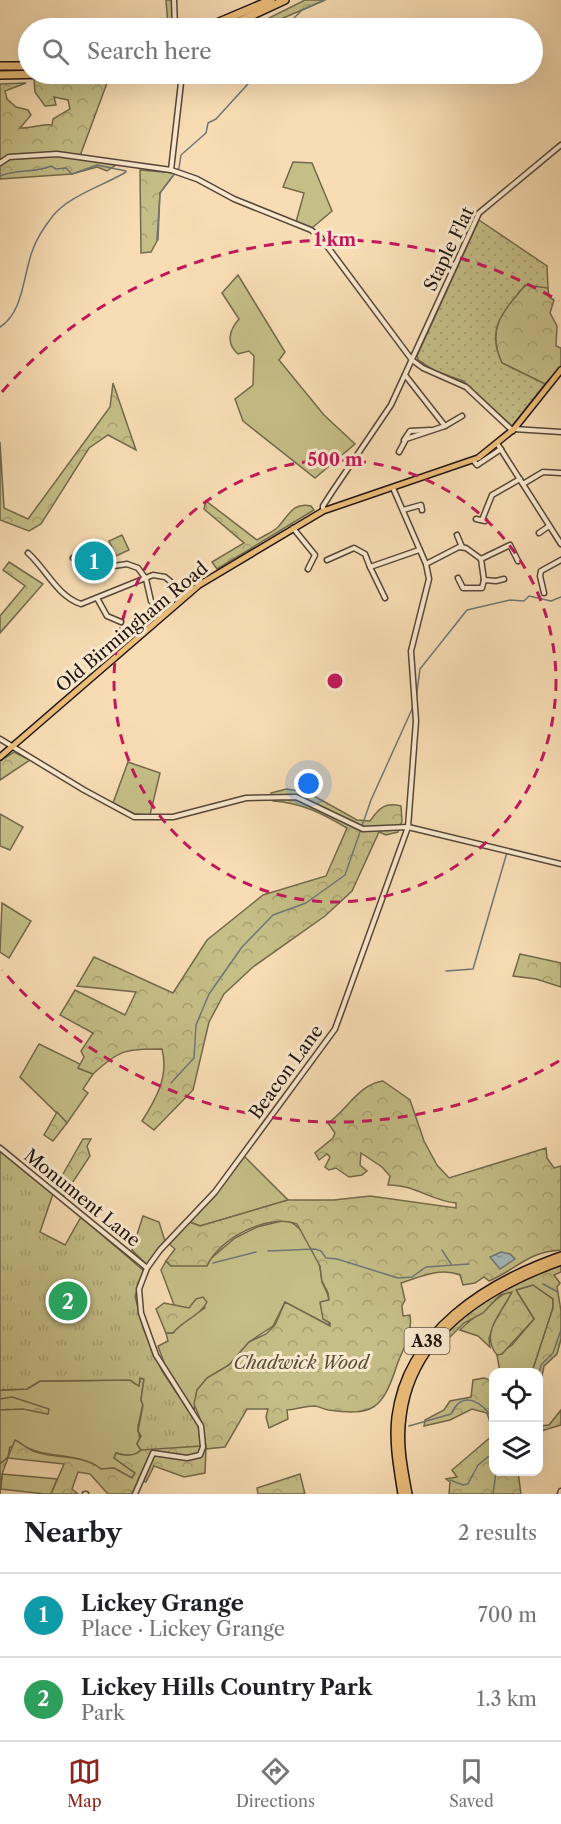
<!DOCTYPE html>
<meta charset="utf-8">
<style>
body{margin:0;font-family:"Libre Caslon Text",serif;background:#f2f2f2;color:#202124}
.controls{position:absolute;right:18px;bottom:18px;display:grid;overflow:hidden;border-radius:12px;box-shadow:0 6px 24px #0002}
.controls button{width:54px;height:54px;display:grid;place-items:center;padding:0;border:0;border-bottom:2px solid #e0e0e0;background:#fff;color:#202124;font:30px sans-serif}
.you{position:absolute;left:309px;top:784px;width:21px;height:21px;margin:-15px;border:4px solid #fff;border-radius:50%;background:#1a73e8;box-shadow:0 0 0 9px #1a73e833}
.badge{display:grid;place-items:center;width:39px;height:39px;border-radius:50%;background:#8f2418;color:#fff;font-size:20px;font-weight:700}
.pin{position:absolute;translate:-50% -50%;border:3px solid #fff;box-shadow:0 2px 6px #0006}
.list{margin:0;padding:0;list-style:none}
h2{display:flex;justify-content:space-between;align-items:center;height:78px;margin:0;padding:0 24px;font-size:26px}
h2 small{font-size:20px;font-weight:400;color:#757577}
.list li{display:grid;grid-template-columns:39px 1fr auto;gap:18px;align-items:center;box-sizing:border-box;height:84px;padding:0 24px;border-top:2px solid #e0e0e0}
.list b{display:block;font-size:22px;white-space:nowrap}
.list p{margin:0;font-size:20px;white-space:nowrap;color:#757577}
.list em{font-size:20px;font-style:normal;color:#757577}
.icon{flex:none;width:33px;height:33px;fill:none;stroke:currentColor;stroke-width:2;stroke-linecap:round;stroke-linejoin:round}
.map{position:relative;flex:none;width:561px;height:1494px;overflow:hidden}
.search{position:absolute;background:#fff;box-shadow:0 6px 24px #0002;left:18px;right:18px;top:18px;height:66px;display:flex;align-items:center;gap:15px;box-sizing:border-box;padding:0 21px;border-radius:33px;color:#757577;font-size:22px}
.sheet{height:246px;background:#fff}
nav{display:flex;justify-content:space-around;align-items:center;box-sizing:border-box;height:84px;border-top:2px solid #e0e0e0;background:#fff;font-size:16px;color:#757577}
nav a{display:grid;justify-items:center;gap:3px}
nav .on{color:#8f2418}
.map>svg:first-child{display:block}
</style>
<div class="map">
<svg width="561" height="1494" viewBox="0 0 561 1494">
<defs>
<pattern id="forest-crowns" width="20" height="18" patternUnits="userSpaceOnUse" patternTransform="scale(1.5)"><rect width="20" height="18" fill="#c5be87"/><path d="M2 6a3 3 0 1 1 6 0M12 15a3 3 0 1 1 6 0" fill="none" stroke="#a9a274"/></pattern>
<pattern id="park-tufts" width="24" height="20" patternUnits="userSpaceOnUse" patternTransform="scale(1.5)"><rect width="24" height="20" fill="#c5be87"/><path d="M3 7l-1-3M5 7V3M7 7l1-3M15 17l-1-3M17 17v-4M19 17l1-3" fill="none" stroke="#a9a274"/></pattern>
<pattern id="garden-dots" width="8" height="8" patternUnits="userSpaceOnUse" patternTransform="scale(1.5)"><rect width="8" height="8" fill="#c5be87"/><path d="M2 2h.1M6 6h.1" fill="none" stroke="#a9a274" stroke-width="1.8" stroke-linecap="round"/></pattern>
<pattern id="water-ripples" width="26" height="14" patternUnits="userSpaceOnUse" patternTransform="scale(1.5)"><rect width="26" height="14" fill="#a4b8b9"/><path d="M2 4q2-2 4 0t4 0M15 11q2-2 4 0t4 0" fill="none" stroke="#8d9d9e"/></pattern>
</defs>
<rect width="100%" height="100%" fill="#f8ddb4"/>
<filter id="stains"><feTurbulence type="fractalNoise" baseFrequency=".00333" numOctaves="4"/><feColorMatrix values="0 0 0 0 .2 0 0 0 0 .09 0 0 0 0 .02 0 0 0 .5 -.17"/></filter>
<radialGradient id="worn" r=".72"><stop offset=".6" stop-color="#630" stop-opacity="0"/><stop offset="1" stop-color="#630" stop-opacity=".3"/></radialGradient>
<g fill="#c5be87" stroke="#726a4c" stroke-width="1.5">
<path d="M293,162L312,163L332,211L312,228L296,222L304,193L283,187Z"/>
<path d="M238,275L285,352L279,360L324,415L355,444L315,478L243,421L235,399L253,385L254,356L249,351L238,354C225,343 230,329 239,319L222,293Z"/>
<path d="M122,535L129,550L116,556L109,541Z"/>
<path d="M128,762L160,773L150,815L135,814L113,803Z"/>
<path d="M0,814L23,827L10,850L0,846Z"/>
<path d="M2,903L31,921L9,958L0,952Z"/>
<path d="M39,1044L80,1064L78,1068L93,1074L83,1089L88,1093L67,1123L20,1077Z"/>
<path d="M244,1156L288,1200L200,1226L187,1221L216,1193Z"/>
<path d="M143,1216L159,1222L165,1241L147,1265L132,1250Z"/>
<path d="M286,1220C303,1226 317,1250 320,1268C321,1273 321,1278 322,1282C325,1289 328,1292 329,1300L321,1302L330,1326L285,1302L273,1326L249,1342L229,1365L207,1378L197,1390L194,1410L166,1368L158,1346L168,1341L166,1333H173L180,1323L205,1308L201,1299L189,1309L174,1305L161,1270L166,1261L171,1266L210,1259L235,1238L257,1227Z"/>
<path d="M533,1285L553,1299V1308L532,1372H500L497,1355L512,1345L534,1319L516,1290Z"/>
<path d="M507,1292H512L489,1338L490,1347L478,1336L460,1330C463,1326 502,1294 507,1292Z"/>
<path d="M139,1377L145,1379L141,1400L143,1404L138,1426L141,1450C134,1457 125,1456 116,1453L114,1458L135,1473L132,1478L114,1468L101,1469C78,1451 46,1460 22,1445L10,1447L8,1457L0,1464V1390L27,1389L40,1381L130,1380L135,1384L140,1382Z"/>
<path d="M2,1474L57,1479L51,1494H45L1,1489Z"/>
</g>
<g fill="url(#forest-crowns)" stroke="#726a4c" stroke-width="1.5">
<path d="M166,0H173V24L168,25Z"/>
<path d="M305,0H325L260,28H249Z"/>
<path d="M102,74L110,75L80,156L102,159L116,165L107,171L97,167L72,174L0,179V84L26,83L5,91L7,99L16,107L28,110L31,115L20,128C32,129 41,123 52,125L53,119L70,109L68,100L54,97L56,105L45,106L35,92L34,79Z"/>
<path d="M140,170L175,173L160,193L157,241L151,252L141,253Z"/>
<path d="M529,284L548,288L549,297L554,300L550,313L557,326L556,346L561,348V367L545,384L502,363C490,338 496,316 515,297C519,292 523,286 529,284Z"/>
<path d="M113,383L136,450L108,435L89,448L41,524L29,531L0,520V442L4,508L28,519L110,407Z"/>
<path d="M206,501L257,540C263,536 273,532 278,527C289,515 293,502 311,506L314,510L217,569L212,562L244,543L204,509Z"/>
<path d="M9,562L43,584L0,633V616L25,586L3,570Z"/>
<path d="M14,752L30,760L0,780V761Z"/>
<path d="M286,789L307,792L357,820L370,821C379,808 385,802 401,806L402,821L398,832L386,835L379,832L352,891L325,916L253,967L224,994L209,1022L193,1090L154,1130L142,1121C156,1099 169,1077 162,1049C126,1049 120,1049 93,1074L78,1068L84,1057L81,1051L93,1033L60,1015L75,990L125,1015L136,992L77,986L94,957L173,993L207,940L263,895L326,876L347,828C323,814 303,803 273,801L271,793Z"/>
<path d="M520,954L561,963V987L536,979L513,976Z"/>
<path d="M383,1081L410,1100L424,1141L437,1165L449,1178L546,1148L547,1158L554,1168L561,1166V1250C527,1252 519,1268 489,1281L484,1277L475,1283L463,1285L460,1275C440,1267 420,1277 401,1283L405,1300L402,1306L403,1316L410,1315C413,1337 402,1349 396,1368C382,1410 372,1416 328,1410C324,1409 320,1407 315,1406C306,1406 296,1409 287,1410L288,1419L269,1428L266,1417L268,1409H247L225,1447L206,1449L205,1473L184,1477L154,1466L146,1482L140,1480L134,1494H108L90,1474L78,1472L72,1489L78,1494H51L64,1464L8,1458L2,1474L0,1494V1464L8,1457L15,1440C22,1443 28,1450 36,1452C57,1459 82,1454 101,1469L114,1468L132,1478L135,1473L114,1458L116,1453C125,1456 134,1457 141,1450L137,1444L141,1436L138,1431L143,1405L141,1400L144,1379L140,1378L139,1386L130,1380L40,1381L27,1389L0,1390V1347L129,1315L144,1271L135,1296L143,1328L162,1371L198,1425L201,1446L206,1448L203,1426L194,1404L197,1390L207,1378L229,1365L249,1342L266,1334L275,1325L285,1302L330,1326V1323L323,1319L320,1302L329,1300L328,1293L322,1281L320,1266L297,1224C269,1213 219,1238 207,1266H171L166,1261L175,1249L168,1243L187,1221L200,1226L288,1200H334L370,1196L456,1208V1203C432,1201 413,1184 388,1185L390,1176L382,1167L361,1153L360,1165L367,1171L362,1175L349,1177L336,1168L329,1170L325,1167L330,1157L327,1154L319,1160L315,1153L333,1138L335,1133L328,1123C346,1111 359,1084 383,1081Z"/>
<path d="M57,1112L67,1123L53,1141L44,1135Z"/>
<path d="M83,1139H91L87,1146L90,1156L63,1197L54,1190Z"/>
<path d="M561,1266V1272L554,1275L560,1283L557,1287L561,1311V1339L557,1354L544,1366L539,1390L538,1372H532L553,1308V1299L533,1285L516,1290L534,1319L502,1354L497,1355C479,1333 502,1313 512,1292L500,1295L483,1313L464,1323L445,1342C446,1310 534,1274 561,1266Z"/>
<path d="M203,1297L207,1302C201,1315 182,1321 173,1333H166L156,1309L164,1303L189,1308L196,1299Z"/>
<path d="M484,1378L493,1381V1431L487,1413L472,1409L450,1420L424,1426L425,1420L444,1410L450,1401L471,1397L473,1380Z"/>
<path d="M12,1397L49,1409L48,1414L23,1409L0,1410V1399Z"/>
<path d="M561,1410V1425L541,1431L539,1437V1426L549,1425Z"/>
<path d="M493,1435L494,1472H518L521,1494H449L450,1482L446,1479L457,1477L452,1470Z"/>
<path d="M300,1474L305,1494H258L257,1488Z"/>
</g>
<path fill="url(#park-tufts)" stroke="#726a4c" stroke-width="1.5" d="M0,1149L53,1194L40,1232L65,1245L81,1217L144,1271L135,1296L143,1328L162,1371L198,1425L201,1446L141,1450L137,1444L141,1436L138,1431L143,1405L141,1400L144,1379L140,1378L139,1386L130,1380L40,1381L27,1389L0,1390Z"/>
<path fill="url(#garden-dots)" stroke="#726a4c" stroke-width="1.5" d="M479,220L547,266L548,288L525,285C504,312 485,327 502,363L545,384L512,426L463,381L435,371L418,360L417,356Z"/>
<path fill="url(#water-ripples)" stroke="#6f7776" stroke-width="1.5" d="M501,1252L510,1254L515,1259L500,1269L490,1257Z"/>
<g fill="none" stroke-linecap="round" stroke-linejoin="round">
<g stroke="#6f7776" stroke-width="1.5">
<path d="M284,28L302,10L325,0"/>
<path d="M0,176C16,169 36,173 51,166L56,169L66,168L72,174L97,165L126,171"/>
<path d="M158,240L160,193L179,168L181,155L206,133L208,123L216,119L257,74"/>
<path d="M0,327C24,312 23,274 33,249C37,238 45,226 52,217C68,196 103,186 126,172"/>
<path d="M416,699L420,669L467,610L510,600L524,601L529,596L551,601L561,597"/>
<path d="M446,971L473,969L508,849"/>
<path d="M171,1083L194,1058L196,1025L209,994L242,947L273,915L306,903L345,875L371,800L413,707"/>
<path d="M442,1250L451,1264"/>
<path d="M268,1251L315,1249L321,1251L326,1258L337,1259L398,1278L412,1277L426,1267L469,1264"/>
<path d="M213,1263L256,1252"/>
<path d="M543,1284L558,1292"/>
<path d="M538,1379L541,1365L553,1353L561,1330"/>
<path d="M409,1426L451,1414C463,1388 483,1403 494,1420"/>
<path d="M450,1480L463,1485L468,1484L478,1465L494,1452"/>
<path d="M493,1494L496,1472"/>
</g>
<g stroke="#56473a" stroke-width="7">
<g id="minor">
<path d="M174,0L175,28"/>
<path d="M0,163L9,157L57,154L171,170L197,179L234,199L311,230L321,238L412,360L423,368L466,387L513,431"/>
<path d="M171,170L182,74"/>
<path d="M445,426L462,416"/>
<path d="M514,429L561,432"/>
<path d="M404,440L410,431L430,430"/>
<path d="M498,445L561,544"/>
<path d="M399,452L406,439L445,426L405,375"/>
<path d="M473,460L477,465L501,449"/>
<path d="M523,484L543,472L561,473"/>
<path d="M403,510L421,505L422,510"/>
<path d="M323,511V506L332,492L391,405L479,213L561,145"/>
<path d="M476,519L485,521"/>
<path d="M482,520L492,495L520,479"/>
<path d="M293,528L315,555L308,569"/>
<path d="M539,533L549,526"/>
<path d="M457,535L462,547"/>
<path d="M28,553C46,569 57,596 81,604L153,575L165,577L170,581"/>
<path d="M73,558L87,570L127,564L138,568L146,579L151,601L162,616"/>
<path d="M481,559L484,580L496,581L504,579"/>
<path d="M327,560L354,548L365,554L370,567L419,550"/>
<path d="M426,564L459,547L466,548L481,559L510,545L518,561"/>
<path d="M370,567L385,598"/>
<path d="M458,578L463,588H482L484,580"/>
<path d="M544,593L540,576L541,571L561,560"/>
<path d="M97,598L107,616L121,622"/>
<path d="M0,739L84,790L134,817H173L246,798L296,797L363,829L408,827L561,864"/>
<path d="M0,1148L147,1268"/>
<path d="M85,1494H86"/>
<path d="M135,1494L153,1453L187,1458L200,1455L203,1447L201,1426L156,1355L141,1313L139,1289L147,1268L160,1250L215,1192L335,1029L408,827L416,721L411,651L429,579L426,564L393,488"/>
<path d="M560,1494L561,1491"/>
</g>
</g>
<g stroke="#201511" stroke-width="8">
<path id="major" d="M0,757L199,585L323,511L478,458L514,429L561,370"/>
</g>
<g stroke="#201511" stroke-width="10">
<g id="highway">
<path d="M205,28L271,0"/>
<path d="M225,28L285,0"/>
<path d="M0,66H28"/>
<path d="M0,75L49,74"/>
<path d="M402,1494C398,1468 393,1443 396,1417C407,1331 487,1282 561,1256"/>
<path d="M408,1494C403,1468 398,1443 402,1416C412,1333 489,1287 561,1261"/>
</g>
</g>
<use href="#minor" stroke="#fae9ce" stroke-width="4"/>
<use href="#major" stroke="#ecbe7a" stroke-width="5"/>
<use href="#highway" stroke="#ecbe7a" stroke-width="7"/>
</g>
<g fill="none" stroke="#c2185b" stroke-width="3" stroke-dasharray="10 8">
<circle cx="335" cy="681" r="221"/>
<path d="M559 1061A441 441 0 0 1 2 970M2 392A441 441 0 0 1 559 301"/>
</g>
<g text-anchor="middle" stroke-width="6" stroke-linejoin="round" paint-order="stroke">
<rect fill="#fae9ce" stroke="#61554a" stroke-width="1.5" x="404.5" y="1328" width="45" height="26" rx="4.5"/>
<g font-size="16" font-weight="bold" fill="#201511">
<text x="427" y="1347">A38</text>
</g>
<g font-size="18" fill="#201511" stroke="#fae9ce">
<text transform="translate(449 249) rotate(-64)" y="6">Staple Flat</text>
<text transform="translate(132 627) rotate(-40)" y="6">Old Birmingham Road</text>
<text transform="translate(286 1072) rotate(-54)" y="6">Beacon Lane</text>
<text transform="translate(82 1198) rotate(39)" y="6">Monument Lane</text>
</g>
<g font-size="18" font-style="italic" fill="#5a503a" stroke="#fae9ce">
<text x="301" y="1369">Chadwick Wood</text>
</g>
</g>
<circle cx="335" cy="681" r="9" fill="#c2185b" stroke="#fae9ce" stroke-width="3"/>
<g font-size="18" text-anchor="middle" font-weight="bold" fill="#c2185b" stroke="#fae9ce" stroke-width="6" stroke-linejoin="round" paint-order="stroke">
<text x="335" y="246">1 km</text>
<text x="335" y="466">500 m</text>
</g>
<rect width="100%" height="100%" filter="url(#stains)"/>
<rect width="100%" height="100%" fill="url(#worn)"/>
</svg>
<div class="controls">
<button><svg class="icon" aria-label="locate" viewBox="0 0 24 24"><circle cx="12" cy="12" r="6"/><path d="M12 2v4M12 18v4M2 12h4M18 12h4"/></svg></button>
<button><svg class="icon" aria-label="layers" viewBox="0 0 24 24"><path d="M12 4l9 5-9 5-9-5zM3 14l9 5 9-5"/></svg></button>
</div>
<div class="you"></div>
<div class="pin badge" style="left:94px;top:561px;background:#0f9aa8">1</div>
<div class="pin badge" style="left:68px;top:1301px;background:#2e9e5b">2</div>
<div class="search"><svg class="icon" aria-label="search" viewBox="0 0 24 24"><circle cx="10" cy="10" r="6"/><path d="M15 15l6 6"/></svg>Search here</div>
</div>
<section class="sheet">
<h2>Nearby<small>2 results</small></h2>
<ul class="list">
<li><span class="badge" style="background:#0f9aa8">1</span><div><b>Lickey Grange</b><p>Place · Lickey Grange</p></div><em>700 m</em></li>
<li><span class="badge" style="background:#2e9e5b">2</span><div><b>Lickey Hills Country Park</b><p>Park</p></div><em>1.3 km</em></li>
</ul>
</section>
<nav>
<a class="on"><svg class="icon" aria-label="map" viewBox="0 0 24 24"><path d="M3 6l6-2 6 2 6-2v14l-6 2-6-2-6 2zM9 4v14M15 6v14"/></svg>Map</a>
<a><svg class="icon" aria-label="directions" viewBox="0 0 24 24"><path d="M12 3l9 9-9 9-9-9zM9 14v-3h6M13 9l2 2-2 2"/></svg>Directions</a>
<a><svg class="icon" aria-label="saved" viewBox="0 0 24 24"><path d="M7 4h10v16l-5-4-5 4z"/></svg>Saved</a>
</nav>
